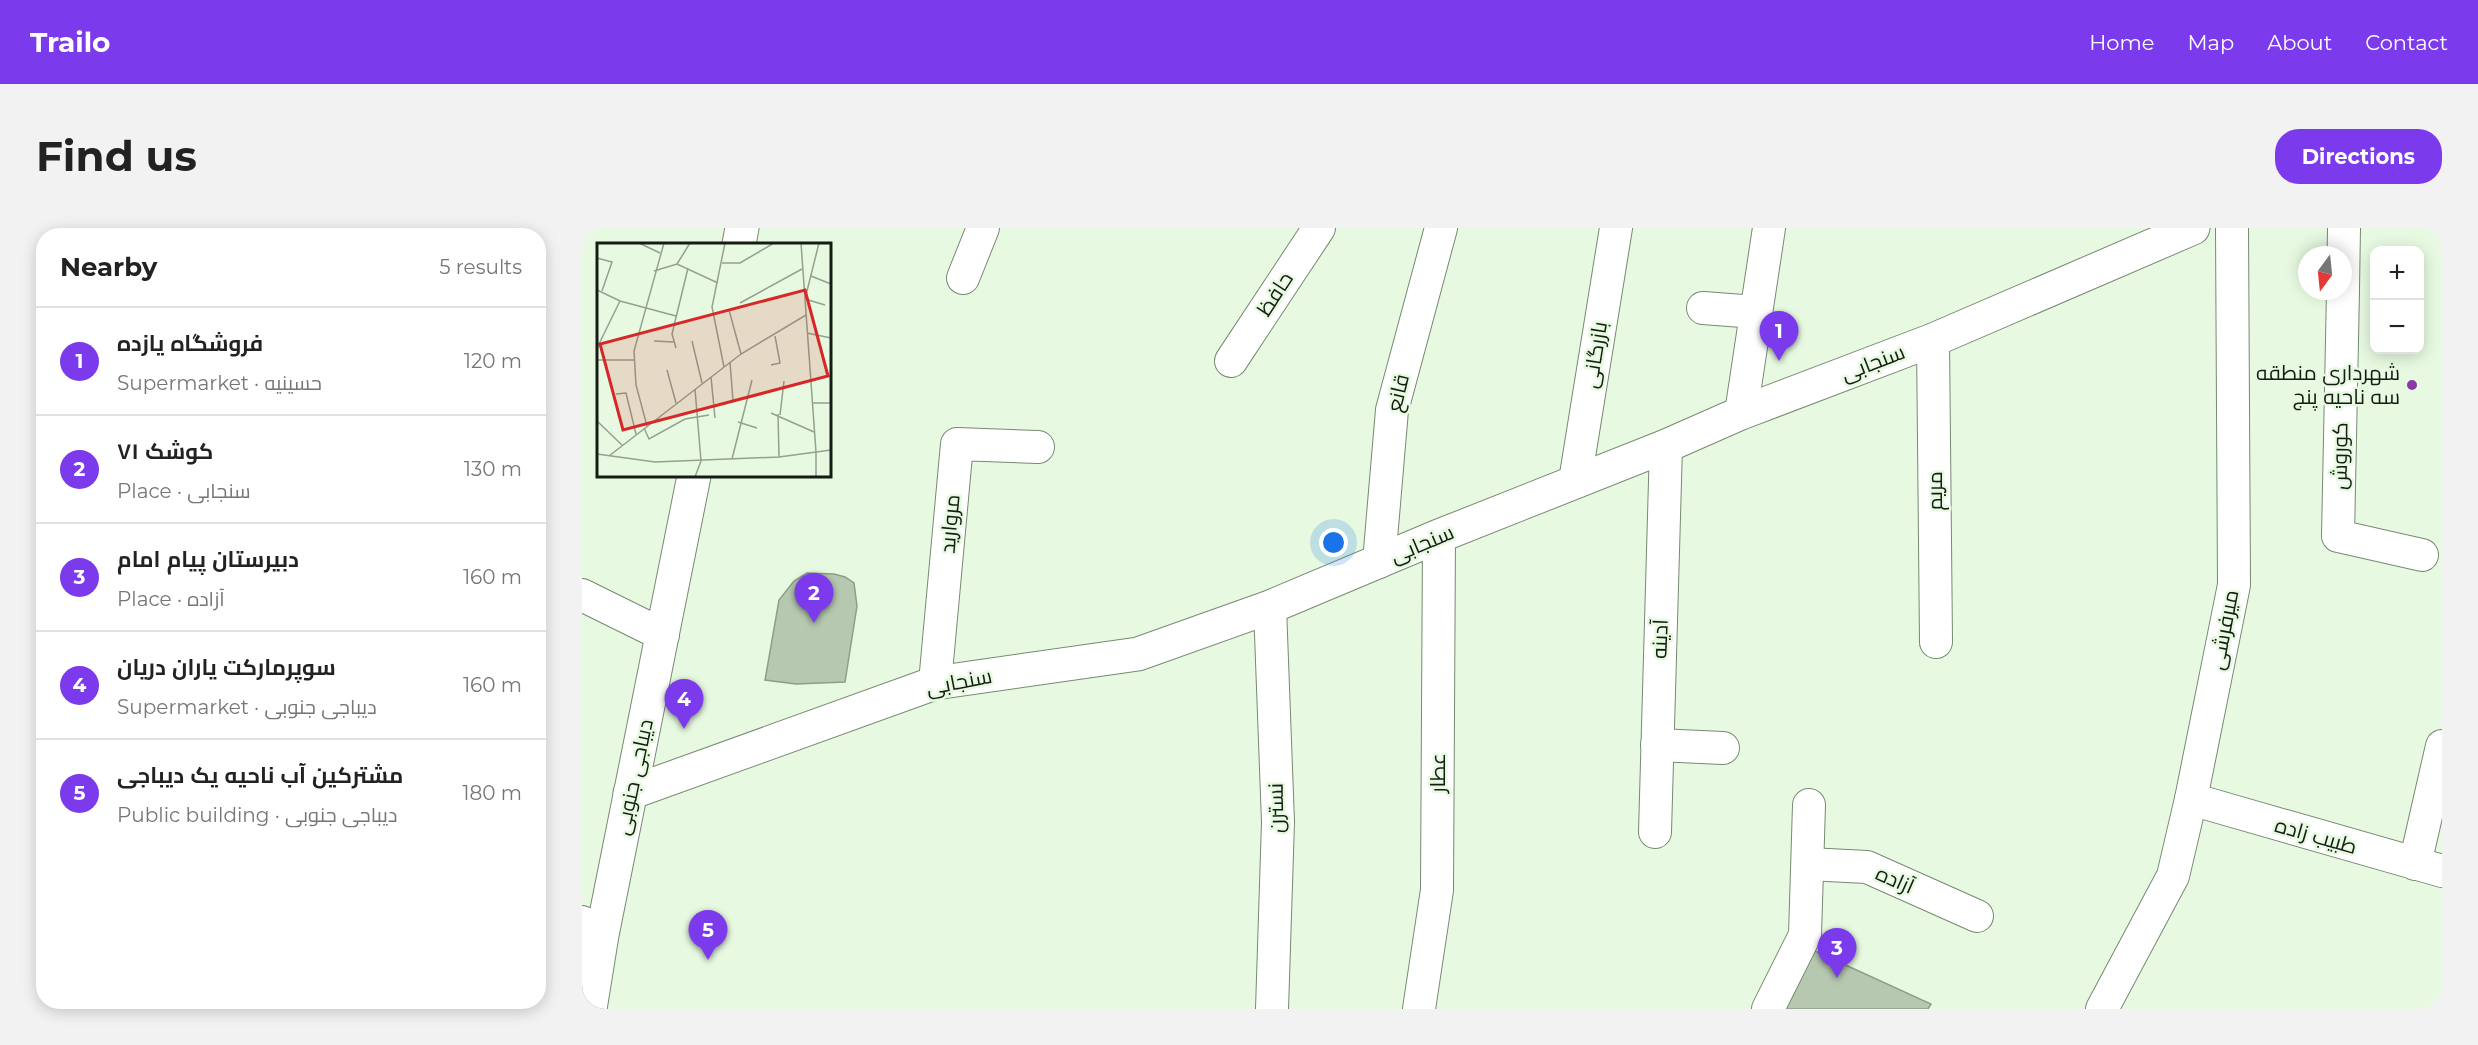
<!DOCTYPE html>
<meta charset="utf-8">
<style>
body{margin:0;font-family:Montserrat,Cairo,sans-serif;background:#f2f2f2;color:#222}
.controls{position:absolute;right:18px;top:18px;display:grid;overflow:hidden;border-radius:12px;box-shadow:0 3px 15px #0003}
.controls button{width:54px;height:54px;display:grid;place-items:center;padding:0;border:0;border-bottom:2px solid #e0e0e0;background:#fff;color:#222;font:30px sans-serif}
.compass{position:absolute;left:1716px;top:18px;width:54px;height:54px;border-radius:50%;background:#fff;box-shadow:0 3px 15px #0003;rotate:195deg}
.you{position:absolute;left:752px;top:315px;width:21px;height:21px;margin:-15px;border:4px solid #fff;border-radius:50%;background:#1a73e8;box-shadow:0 0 0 9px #1a73e833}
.badge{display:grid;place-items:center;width:39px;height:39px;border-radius:50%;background:#7c3aed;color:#fff;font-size:20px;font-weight:700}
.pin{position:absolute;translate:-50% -50px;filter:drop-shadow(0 2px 3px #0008)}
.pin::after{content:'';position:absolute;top:32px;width:21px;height:18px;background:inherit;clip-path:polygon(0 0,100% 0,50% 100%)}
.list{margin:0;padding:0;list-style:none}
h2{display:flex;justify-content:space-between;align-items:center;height:78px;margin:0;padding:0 24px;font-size:26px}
h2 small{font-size:20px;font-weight:400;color:#767676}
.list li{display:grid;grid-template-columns:39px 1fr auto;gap:18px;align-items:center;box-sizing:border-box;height:108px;padding:0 24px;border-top:2px solid #e0e0e0}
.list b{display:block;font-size:22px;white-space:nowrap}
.list p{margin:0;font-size:20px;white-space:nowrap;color:#767676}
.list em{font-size:20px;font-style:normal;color:#767676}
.map{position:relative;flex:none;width:1860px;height:781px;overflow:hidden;border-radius:24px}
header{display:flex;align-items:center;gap:36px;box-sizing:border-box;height:84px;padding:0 30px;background:#7c3aed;color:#fff}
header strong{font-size:28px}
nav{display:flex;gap:33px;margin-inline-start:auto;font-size:21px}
.intro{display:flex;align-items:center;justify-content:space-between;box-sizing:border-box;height:144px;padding:0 36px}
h1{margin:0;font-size:42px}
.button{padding:15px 27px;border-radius:24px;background:#7c3aed;color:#fff;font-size:21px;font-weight:700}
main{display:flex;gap:36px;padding:0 36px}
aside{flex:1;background:#fff;border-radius:24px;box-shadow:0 3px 15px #0003}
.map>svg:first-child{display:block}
</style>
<header>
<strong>Trailo</strong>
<nav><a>Home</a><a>Map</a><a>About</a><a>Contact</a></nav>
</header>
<div class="intro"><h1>Find us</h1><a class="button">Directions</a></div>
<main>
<aside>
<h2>Nearby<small>5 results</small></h2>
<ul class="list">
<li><span class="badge">1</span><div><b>فروشگاه یازده</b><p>Supermarket · حسینیه</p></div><em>120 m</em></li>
<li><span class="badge">2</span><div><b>کوشک ۷۱</b><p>Place · سنجابی</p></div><em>130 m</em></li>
<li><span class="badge">3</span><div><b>دبیرستان پیام امام</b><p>Place · آزاده</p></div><em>160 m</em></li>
<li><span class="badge">4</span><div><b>سوپرمارکت یاران دریان</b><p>Supermarket · دیباجی جنوبی</p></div><em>160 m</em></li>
<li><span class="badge">5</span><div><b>مشترکین آب ناحیه یک دیباجی</b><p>Public building · دیباجی جنوبی</p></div><em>180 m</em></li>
</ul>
</aside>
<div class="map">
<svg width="1860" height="781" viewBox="0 0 1860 781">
<rect width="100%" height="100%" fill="#e7fae1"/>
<g fill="#b6c8b0" stroke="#8e9f88" stroke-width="1.5">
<path d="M225,345L252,346L263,349L272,355L275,378L263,454L214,456L183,452L197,372L212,353Z"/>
<path d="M1233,723L1349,776L1346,781H1201Z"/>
</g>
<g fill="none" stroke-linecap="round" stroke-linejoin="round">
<g stroke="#788972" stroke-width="34">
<g id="minor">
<path d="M381,50L401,0"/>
<path d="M1761,60L1762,0"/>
<path d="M1761,63L1756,308L1840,327"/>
<path d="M1121,80L1174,84"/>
<path d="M1351,112L1354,414"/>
<path d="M649,133L737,0"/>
<path d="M1159,185L1187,0"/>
<path d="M993,253L1034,0"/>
<path d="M797,334L810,182L859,0"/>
<path d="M0,367L81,407"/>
<path d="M688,379L696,594L690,781"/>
<path d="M353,455L375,216L456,219"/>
<path d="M1075,517L1141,520"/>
<path d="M1609,571L1860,643"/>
<path d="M1073,604L1084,218"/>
<path d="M1226,636L1285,639L1395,688"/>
<path d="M1833,636L1860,518"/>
<path d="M0,694L20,707L8,727"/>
<path d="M837,781L855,662L857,308"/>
<path d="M1186,781L1223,707L1227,577"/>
<path d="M1520,781L1591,648L1609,571L1652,357L1650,0"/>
</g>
</g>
<g stroke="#788972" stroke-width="35">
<path id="tertiary" d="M48,565L353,455L556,426L688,379L857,308L1084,218L1159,185L1351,112L1611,0"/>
</g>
<g stroke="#788972" stroke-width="35">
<g id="secondary">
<path d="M157,16L160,0"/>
<path d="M8,781L20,707L112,248"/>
</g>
</g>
<use href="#minor" stroke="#fff" stroke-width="32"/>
<use href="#tertiary" stroke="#fff" stroke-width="33"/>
<use href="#secondary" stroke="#fff" stroke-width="33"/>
</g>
<circle fill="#8c38a6" stroke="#e7fae1" stroke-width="2" cx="1830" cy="157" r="6"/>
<g text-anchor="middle" stroke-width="5" stroke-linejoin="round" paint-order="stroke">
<g font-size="21" fill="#151c13" stroke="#e7fae1">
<text transform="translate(693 66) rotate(-57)" y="7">حافظ</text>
<text transform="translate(1013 127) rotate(-81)" y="7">بازرگانی</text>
<text transform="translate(1291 135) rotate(-21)" y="7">سنجابی</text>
<text transform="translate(816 165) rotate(-77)" y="7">قانع</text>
<text transform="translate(1758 228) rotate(-89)" y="7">کوروش</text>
<text transform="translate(1353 263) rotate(-90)" y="7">مریم</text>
<text transform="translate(368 296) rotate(-85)" y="7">مروارید</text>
<text transform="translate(840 316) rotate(-23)" y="7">سنجابی</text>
<text transform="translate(1642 402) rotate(-79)" y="7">میرفرشی</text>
<text transform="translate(1078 411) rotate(-88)" y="7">آدینه</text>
<text transform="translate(377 454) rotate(-11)" y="7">سنجابی</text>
<text transform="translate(856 545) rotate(-90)" y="7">عطار</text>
<text transform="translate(52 549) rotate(-78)" y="7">دیباجی جنوبی</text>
<text transform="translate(694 580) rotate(-91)" y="7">نسترن</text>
<text transform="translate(1734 608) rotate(16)" y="7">طبیب زاده</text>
<text transform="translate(1313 652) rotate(24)" y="7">آزاده</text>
</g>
<g font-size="21" fill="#151c13" stroke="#e7fae1" text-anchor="end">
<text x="1818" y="152">شهرداری منطقه<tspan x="1818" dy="24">سه ناحیه پنج</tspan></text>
</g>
</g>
<g transform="translate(15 15)">
<rect width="234" height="234" fill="#e7fae1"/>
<path fill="none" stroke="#93a18f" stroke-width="1.5" d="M42,0L63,10M204,0L219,209M222,0L208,56L228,62M0,15L15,19L5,48M125,20H143L177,0M80,21L93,0M57,28L80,21L121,40M214,33L234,41M0,47L23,58L79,73M143,60L205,26M132,67L144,111M210,90L234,95M57,98L77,99M95,98L105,140M0,105L23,58M79,105L75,91L91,25M0,117H37M133,119L136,158M174,122L183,120L178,93M127,124L115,64L128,0M70,127L79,160M114,134L118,175M98,146L104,218L98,234M19,151L29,150L39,191M215,160H234M174,170L217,189M181,171L182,214M183,172L187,138M0,178L25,202M141,179L160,185M50,183L39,142L37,108L67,0M47,185L52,196L88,176L112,172M219,209V234M0,211L58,219L182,214L234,207M12,213L144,111L209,72M135,216L155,137"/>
<path fill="#d62828" fill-opacity="0.15" stroke="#d62828" stroke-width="3" d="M208,47L231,133L26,187L3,101Z"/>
<rect width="234" height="234" fill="none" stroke="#151c13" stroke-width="3"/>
</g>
</svg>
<div class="controls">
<button>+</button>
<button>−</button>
</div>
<svg class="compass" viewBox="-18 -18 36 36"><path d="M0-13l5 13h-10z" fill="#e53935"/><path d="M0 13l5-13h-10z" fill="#767676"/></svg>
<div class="you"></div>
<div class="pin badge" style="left:1197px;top:133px">1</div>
<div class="pin badge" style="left:232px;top:395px">2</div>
<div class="pin badge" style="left:1255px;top:750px">3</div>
<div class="pin badge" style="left:102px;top:501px">4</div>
<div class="pin badge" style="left:126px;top:732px">5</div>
</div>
</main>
